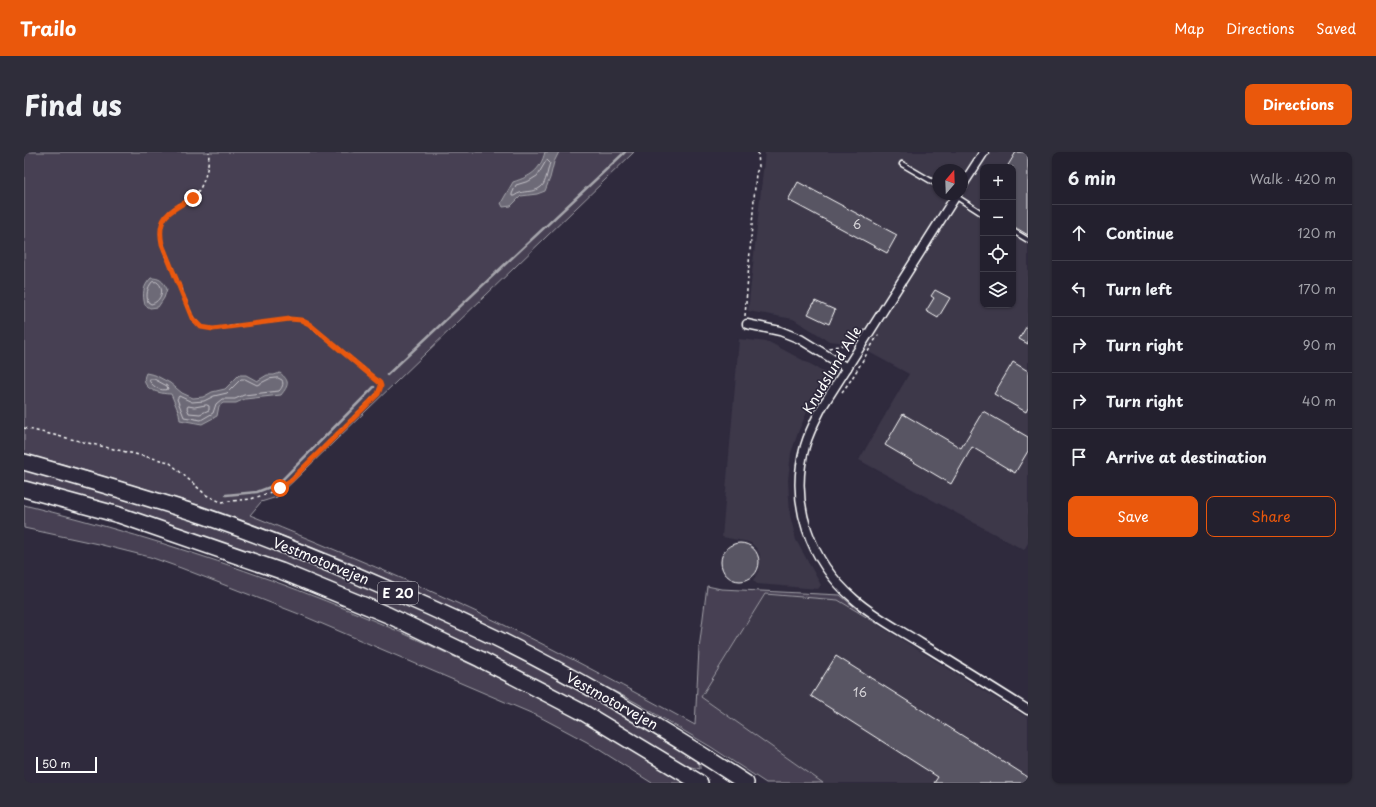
<!DOCTYPE html>
<meta charset="utf-8">
<style>
body{margin:0;font-family:"Playpen Sans",sans-serif;background:#2f2d3a;color:#f1f3f6}
.controls{position:absolute;right:12px;top:12px;display:grid;overflow:hidden;border-radius:8px;box-shadow:0 1px 3px #0004}
.controls button{width:36px;height:36px;display:grid;place-items:center;padding:0;border:0;border-bottom:1px solid #403e4a;background:#23202e;color:#f1f3f6;font:20px sans-serif}
.compass{position:absolute;left:908px;top:12px;width:36px;height:36px;border-radius:50%;background:#23202e;box-shadow:0 1px 3px #0004;rotate:19deg}
.scale{position:absolute;left:12px;bottom:10px;width:61px;box-sizing:border-box;padding-left:4px;border:2px solid #fff;border-top:0;font-size:11px;line-height:14px;white-space:nowrap;color:#fff;-webkit-text-stroke:3px #2f2a3d;paint-order:stroke}
.stop{position:absolute;width:12px;height:12px;margin:-9px;border:3px solid #ea580c;border-radius:50%;background:#fff}
.stop.end{background:#ea580c;border-color:#fff;box-shadow:0 1px 4px #0008}
.list{margin:0;padding:0;list-style:none}
h2{display:flex;justify-content:space-between;align-items:center;height:52px;margin:0;padding:0 16px;font-size:17px}
h2 small{font-size:13px;font-weight:400;color:#a3a3aa}
.list li{display:grid;grid-template-columns:26px 1fr auto;gap:12px;align-items:center;box-sizing:border-box;height:56px;padding:0 16px;border-top:1px solid #403e4a}
.list b{display:block;font-size:15px;white-space:nowrap}
.list em{font-size:13px;font-style:normal;color:#a3a3aa}
.actions{display:flex;gap:8px;padding:12px 16px}
.actions a{flex:1;padding:9px 0;border:1px solid #ea580c;border-radius:8px;text-align:center;font-size:14px;color:#ea580c}
.actions .main{background:#ea580c;color:#fff}
.icon{flex:none;width:22px;height:22px;fill:none;stroke:currentColor;stroke-width:2;stroke-linecap:round;stroke-linejoin:round}
.map{position:relative;flex:none;width:1004px;height:631px;overflow:hidden;border-radius:8px}
header{display:flex;align-items:center;gap:24px;box-sizing:border-box;height:56px;padding:0 20px;background:#ea580c;color:#fff}
header strong{font-size:19px}
nav{display:flex;gap:22px;margin-inline-start:auto;font-size:14px}
.intro{display:flex;align-items:center;justify-content:space-between;box-sizing:border-box;height:96px;padding:0 24px}
h1{margin:0;font-size:28px}
.button{padding:10px 18px;border-radius:8px;background:#ea580c;color:#fff;font-size:14px;font-weight:700}
main{display:flex;gap:24px;padding:0 24px}
aside{flex:1;background:#23202e;border-radius:8px;box-shadow:0 1px 3px #0004}
.map>svg:first-child{display:block}
</style>
<header>
<strong>Trailo</strong>
<nav><a>Map</a><a>Directions</a><a>Saved</a></nav>
</header>
<div class="intro"><h1>Find us</h1><a class="button">Directions</a></div>
<main>
<div class="map">
<svg width="1004" height="631" viewBox="0 0 1004 631">
<rect width="100%" height="100%" fill="#2f2a3d"/>
<filter id="ink" filterUnits="userSpaceOnUse"><feTurbulence type="fractalNoise" baseFrequency=".025" numOctaves="2"/><feDisplacementMap in="SourceGraphic" scale="8" xChannelSelector="R" yChannelSelector="G"/><feConvolveMatrix kernelMatrix="1 2 1 2 8 2 1 2 1" color-interpolation-filters="sRGB"/></filter>
<g filter="url(#ink)">
<g fill="#3c3749" fill-rule="evenodd">
<path d="M741,0H1004V391L1000,398L835,308L885,222L830,192L805,189L769,167L724,159ZM959,15H989V153H959ZM914,18H938V42H914Z"/>
<path d="M715,187L745,190L801,220L775,278L767,301L764,328L766,363L772,388L797,433L794,437L733,432L729,428L734,421L736,415V403L733,397L727,391L720,389L698,385Z"/>
<path d="M741,442L814,448L1004,566V631H799L677,546Z"/>
</g>
<g fill="#464152" stroke="#a2a0a8">
<path d="M0,0H610L253,345L237,350L226,363C310,397 394,432 476,471C542,503 607,538 671,573L675,497L683,434L697,437L816,443L833,457L855,470L854,472L814,448L741,442L677,545L799,631H742L687,595L613,551L443,463L322,409L223,370L178,354L39,312L0,302Z"/>
<path d="M0,316L141,357L288,410L473,493L560,539L672,607L676,614V617L663,614L649,606L466,505L0,331Z"/>
<path d="M0,353C150,390 294,440 433,506C465,521 497,535 527,552C573,577 618,604 662,631H628L563,590L514,564L275,462L157,416L126,405L74,392L0,376Z"/>
</g>
<g fill="#6d6a77" stroke="#a7a6ad">
<path d="M521,0H535L530,10L526,26L521,39L513,42L497,44L487,54L479,55L477,51L489,30C507,24 516,19 521,0Z"/>
<path d="M127,126C136,126 139,129 143,137L140,146L134,155L126,156L121,153C118,142 119,134 127,126Z"/>
<path d="M122,221L131,223L146,231L158,241L169,246L179,245L188,240L201,237L215,223H222L233,229L243,223H250L256,221C266,229 265,233 257,243L221,247L212,251H199L195,254L193,264L178,272L156,268L155,261L147,242C136,242 114,237 122,221Z"/>
</g>
<g fill="none" stroke-linecap="round" stroke-linejoin="round">
<g stroke="#c5c3c9" stroke-width="1">
<path d="M523,8L526,11C524,16 522,32 517,35C509,42 499,37 490,44H488V42L492,33L505,29L513,24Z"/>
<path d="M133,130C142,136 137,150 127,152L124,150C122,143 123,136 128,130Z"/>
<path d="M254,226L258,228C260,232 258,236 255,239L220,243L211,247H198L192,252L189,261L177,268L160,265L153,247L155,244L168,250L180,249L190,244L203,241L217,227H221L233,233L245,227Z"/>
<path d="M126,227H130L143,234L144,237C137,240 130,235 126,230Z"/>
<path d="M183,253L185,254V258L176,262L165,261L163,256L164,254L170,255Z"/>
</g>
<g stroke="#a7a6ad" stroke-width="2.5">
<path d="M363,223L601,0"/>
<path d="M202,343L233,340L254,332L350,235"/>
</g>
</g>
<g fill="#595564" stroke="#fff">
<path d="M992,0H1004V83L989,74V15H983Z"/>
<path d="M774,30L873,83L863,101L764,48Z"/>
<path d="M911,138L926,146L914,166L902,159L910,146L907,144Z"/>
<path d="M791,149L811,158L805,172L784,162Z"/>
<path d="M1004,172V192L995,187Z"/>
<path d="M989,210L1004,219V256L1002,260L970,242Z"/>
<path d="M959,259L1004,285V299L991,321L948,295L927,332L861,293L879,262L937,296Z"/>
<circle cx="716" cy="410" r="19"/>
<path d="M812,504L1004,625V631H910L914,625L787,544Z"/>
</g>
<g fill="none" stroke-linecap="round" stroke-linejoin="round">
<g stroke="#fff" stroke-width="7">
<g id="service">
<path d="M878,12L914,33"/>
<path d="M928,42L959,62"/>
<path d="M989,79L1004,88"/>
</g>
</g>
<g stroke="#fff" stroke-width="11">
<g id="minor">
<path d="M938,34L960,0"/>
<path d="M933,42L798,255C792,267 785,280 781,294C765,351 786,409 830,447C850,465 876,478 898,492C934,514 969,536 1004,558"/>
<path d="M723,172L756,179L776,187L823,216"/>
</g>
</g>
<g stroke="#fff" stroke-width="18">
<g id="motorway">
<path d="M0,310C60,327 120,344 180,364C232,382 285,403 336,425C381,444 426,464 470,485C558,528 641,578 722,631"/>
<path d="M0,337L95,363L257,419L364,463L456,507L560,561L676,631"/>
</g>
</g>
<g stroke="#fff" stroke-width="1.5" stroke-dasharray="3 3" stroke-linecap="butt">
<path d="M721,164L732,21L735,15L734,0"/>
<path d="M805,196L829,191"/>
<path d="M818,240L827,228L854,183"/>
<path d="M0,276L145,310L182,343L197,350L227,347L242,342L256,336L267,328L353,242C358,234 357,232 351,226L285,172L277,168L267,167L189,177L177,175L169,166L138,92C134,74 139,63 155,53C159,51 165,49 169,46C180,35 185,15 185,0"/>
</g>
<use href="#service" stroke="#2f2a3d" stroke-width="4"/>
<use href="#minor" stroke="#2f2a3d" stroke-width="8"/>
<use href="#motorway" stroke="#2f2a3d" stroke-width="15"/>
</g>
</g>
<g fill="none" stroke-linecap="round" stroke-linejoin="round" filter="url(#ink)">
<path stroke="#ea580c" stroke-width="5" d="M169,46C147,58 132,64 138,92L168,166L177,175L189,177L266,167L277,168L285,172L356,231L357,234L354,242L267,328L256,336"/>
</g>
<g text-anchor="middle" stroke-width="3.5" stroke-linejoin="round" paint-order="stroke">
<g font-size="12" fill="#d6d4d8">
<text x="833" y="77">6</text>
<text x="836" y="545">16</text>
</g>
<rect fill="#2f2a3d" stroke="#c1bfc5" stroke-width="1" x="354" y="430" width="40" height="22" rx="3"/>
<g font-size="13" font-weight="bold" fill="#fff">
<text x="374" y="446">E 20</text>
</g>
<g font-size="14" fill="#fff" stroke="#2f2a3d">
<text transform="translate(808 218) rotate(-59)" y="5">Knudslund Alle</text>
<text transform="translate(297 409) rotate(22)" y="5">Vestmotorvejen</text>
<text transform="translate(588 549) rotate(29)" y="5">Vestmotorvejen</text>
</g>
</g>
</svg>
<div class="controls">
<button>+</button>
<button>−</button>
<button><svg class="icon" aria-label="locate" viewBox="0 0 24 24"><circle cx="12" cy="12" r="6"/><path d="M12 2v4M12 18v4M2 12h4M18 12h4"/></svg></button>
<button><svg class="icon" aria-label="layers" viewBox="0 0 24 24"><path d="M12 4l9 5-9 5-9-5zM3 14l9 5 9-5"/></svg></button>
</div>
<svg class="compass" viewBox="-18 -18 36 36"><path d="M0-13l5 13h-10z" fill="#e53935"/><path d="M0 13l5-13h-10z" fill="#a3a3aa"/></svg>
<div class="scale">50 m</div>
<div class="stop" style="left:256px;top:336px"></div>
<div class="stop end" style="left:169px;top:46px"></div>
</div>
<aside>
<h2>6 min<small>Walk · 420 m</small></h2>
<ul class="list">
<li><svg class="icon" aria-label="ahead" viewBox="0 0 24 24"><path d="M12 20V5M6 11l6-6 6 6"/></svg><div><b>Continue</b></div><em>120 m</em></li>
<li><svg class="icon" aria-label="left" viewBox="0 0 24 24"><path d="M17 20v-9H6M10 6l-5 5 5 5"/></svg><div><b>Turn left</b></div><em>170 m</em></li>
<li><svg class="icon" aria-label="right" viewBox="0 0 24 24"><path d="M7 20v-9h11M14 6l5 5-5 5"/></svg><div><b>Turn right</b></div><em>90 m</em></li>
<li><svg class="icon" aria-label="right" viewBox="0 0 24 24"><path d="M7 20v-9h11M14 6l5 5-5 5"/></svg><div><b>Turn right</b></div><em>40 m</em></li>
<li><svg class="icon" aria-label="arrive" viewBox="0 0 24 24"><path d="M6 21V4h12l-3 4 3 4H6"/></svg><div><b>Arrive at destination</b></div></li>
</ul>
<div class="actions"><a class="main">Save</a><a>Share</a></div>
</aside>
</main>
